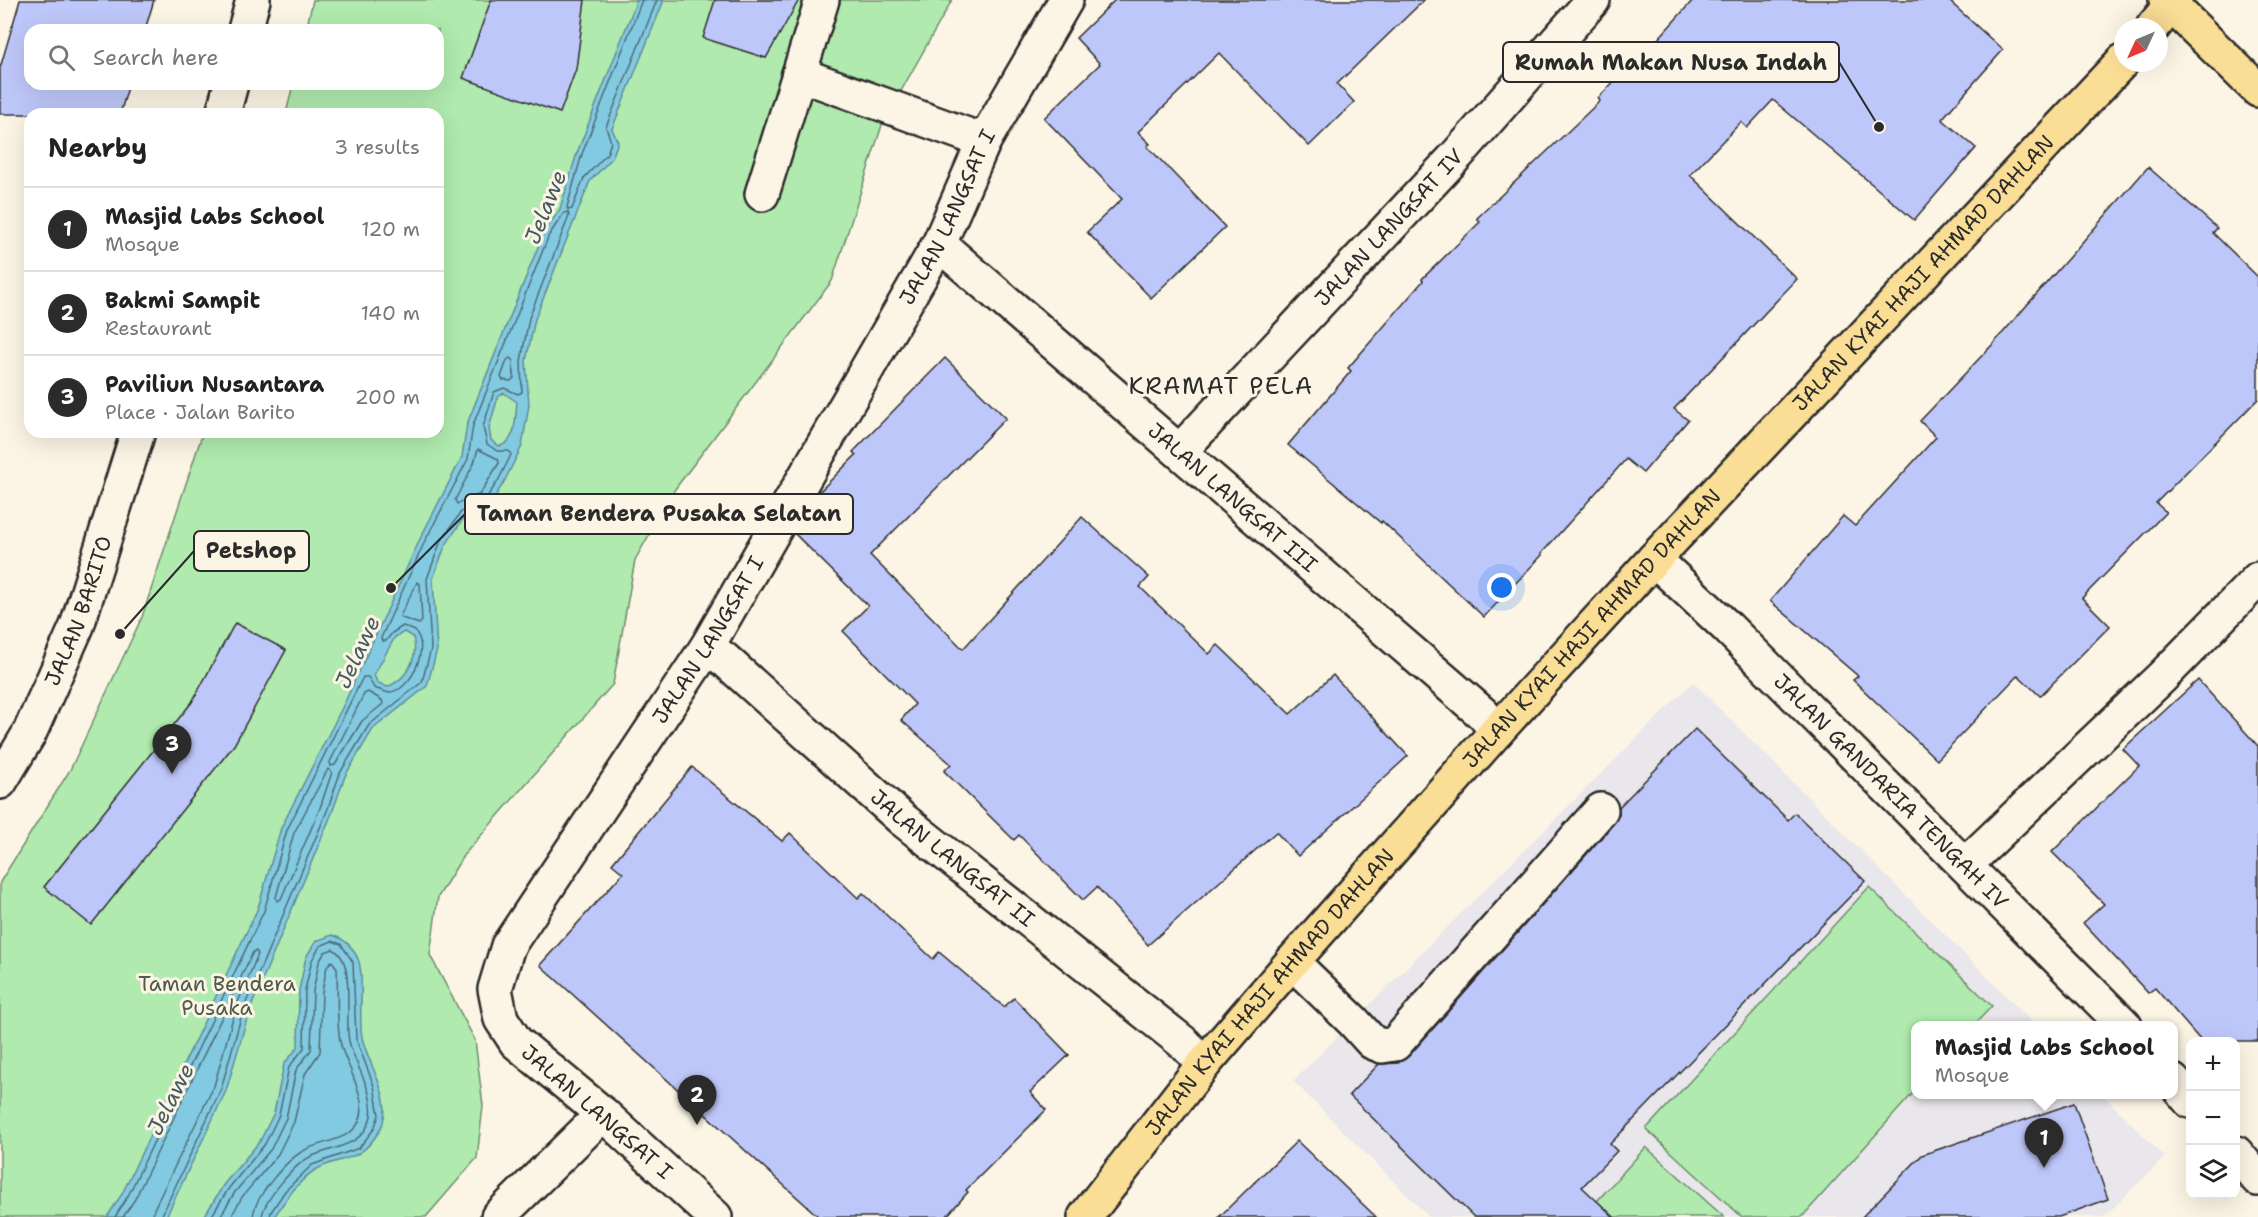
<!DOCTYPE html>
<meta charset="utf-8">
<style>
body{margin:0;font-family:"Shantell Sans",sans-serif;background:#f2f2f2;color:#222}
.controls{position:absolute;right:18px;bottom:18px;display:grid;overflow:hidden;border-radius:12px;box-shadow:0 6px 24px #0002}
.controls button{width:54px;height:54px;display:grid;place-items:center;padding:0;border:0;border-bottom:2px solid #e0e0e0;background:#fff;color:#222;font:30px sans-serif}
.compass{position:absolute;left:2114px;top:18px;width:54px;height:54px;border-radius:50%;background:#fff;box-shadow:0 6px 24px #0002;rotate:226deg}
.you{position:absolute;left:1502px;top:588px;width:21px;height:21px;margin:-15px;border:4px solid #fff;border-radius:50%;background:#1a73e8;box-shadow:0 0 0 9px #1a73e833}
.badge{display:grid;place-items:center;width:39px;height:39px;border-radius:50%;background:#2b2b2b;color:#fff;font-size:20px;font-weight:700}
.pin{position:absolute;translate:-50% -50px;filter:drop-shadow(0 2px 3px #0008)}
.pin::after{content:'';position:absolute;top:32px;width:21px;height:18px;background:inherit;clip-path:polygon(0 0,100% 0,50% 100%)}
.popup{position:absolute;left:1911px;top:1021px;width:267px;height:78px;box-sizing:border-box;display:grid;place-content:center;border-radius:12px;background:#fff;filter:drop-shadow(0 2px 4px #0005);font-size:20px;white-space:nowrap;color:#767676}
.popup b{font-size:22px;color:#222}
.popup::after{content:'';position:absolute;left:50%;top:100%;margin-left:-12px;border:12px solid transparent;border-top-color:#fff}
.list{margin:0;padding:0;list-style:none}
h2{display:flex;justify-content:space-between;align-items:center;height:78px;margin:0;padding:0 24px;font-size:26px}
h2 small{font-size:20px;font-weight:400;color:#767676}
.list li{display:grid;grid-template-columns:39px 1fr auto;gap:18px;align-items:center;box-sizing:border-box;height:84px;padding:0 24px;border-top:2px solid #e0e0e0}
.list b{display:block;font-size:22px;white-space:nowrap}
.list p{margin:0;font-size:20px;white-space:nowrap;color:#767676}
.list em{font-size:20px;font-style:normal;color:#767676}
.icon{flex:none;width:33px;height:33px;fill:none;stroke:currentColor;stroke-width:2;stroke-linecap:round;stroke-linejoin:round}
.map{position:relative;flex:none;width:2258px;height:1217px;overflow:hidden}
.search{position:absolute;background:#fff;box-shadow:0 6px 24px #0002;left:24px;top:24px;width:420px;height:66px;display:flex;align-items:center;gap:15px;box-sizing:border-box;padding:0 21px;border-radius:18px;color:#767676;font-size:22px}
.panel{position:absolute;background:#fff;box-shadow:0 6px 24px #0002;left:24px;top:108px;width:420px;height:330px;border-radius:18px}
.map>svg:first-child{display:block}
</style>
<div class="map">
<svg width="2258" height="1217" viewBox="0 0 2258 1217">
<rect width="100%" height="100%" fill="#fcf5e5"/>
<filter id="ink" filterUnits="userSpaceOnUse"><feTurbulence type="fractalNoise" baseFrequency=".0167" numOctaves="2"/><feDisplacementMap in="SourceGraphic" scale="12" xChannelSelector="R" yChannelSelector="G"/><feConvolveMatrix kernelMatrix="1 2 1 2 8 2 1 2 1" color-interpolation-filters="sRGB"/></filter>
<g filter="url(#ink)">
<path fill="#e9e7eb" d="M1693,682L2035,1025L1915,1026V1094L2103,1095L2165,1157L2104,1217H1429L1293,1081Z"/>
<g fill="#b0eaae" stroke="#6e8a6c" stroke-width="1.5">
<path d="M313,0H952L882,125L832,281L675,489L635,560L613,684L463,856L438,897L430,955L475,1040L483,1106L477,1158L426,1217H0V882L70,770L142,617L203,432H438V114H286L293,84H438V30H306Z"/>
<path d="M1869,887L1992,1006L1974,1025L1915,1026V1091L1802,1217H1742L1646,1129Z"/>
<path d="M1646,1147L1724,1217H1614L1597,1201Z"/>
</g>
<g fill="#82cae2" stroke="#5f8a99" stroke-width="1.5" fill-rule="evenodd">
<path d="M637,0H664L612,129L618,142L612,158L590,181L535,319L526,361L529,405L522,446L503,484L489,506L465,516L445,546L433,579L437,650L427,686L373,729L345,776L332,813L249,1012L226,1091L166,1217H107L122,1194L258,908L281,828L344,704L420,539L462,457L467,424L544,232L560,209L577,153ZM504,393L517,402C515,416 517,444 499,446L491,440L489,428L498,397ZM404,632L413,637C419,658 407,679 387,687L377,682L374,675L395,637Z"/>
<path d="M332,935C345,939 352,946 358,959C365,976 358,1016 362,1037C368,1067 398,1102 378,1133C358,1164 344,1155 317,1169C300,1178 284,1202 274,1217H204L224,1184L260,1141L274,1113L284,1064L298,1047L299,990L306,957L316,941Z"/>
</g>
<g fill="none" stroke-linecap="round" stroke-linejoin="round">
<g stroke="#4e6b74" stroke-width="1.5">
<path d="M642,0L582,154L567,207L568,210L572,209L584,178L607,154L611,142L606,127L657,0"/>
<path d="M510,358L513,361L514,378L511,381L503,380L501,377L507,360Z"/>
<path d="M478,449L498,459L499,463L480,494L457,504L455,500L474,463Z"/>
<path d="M417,582L420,584L422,621L419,624L402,618L400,616Z"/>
<path d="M368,692L382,700L383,704L362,721L335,765L331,766L330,762L364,694Z"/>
<path d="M328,769L332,772L320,808L281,899L277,901L276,897L294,833Z"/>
<path d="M115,1217L128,1196L264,911L287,830L363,677H368L374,688L389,693C393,691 399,690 402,687C416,676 428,646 415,631L403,626L392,633L386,641H382L381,638L425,541L468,459L473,425L549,235L564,213L568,212L569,216L529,318L521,361L522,392L518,394L504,388L494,392L483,427L487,444L497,451H509L511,455L498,481L485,500L461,512L440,543L427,579L431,649L422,682L369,725L340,773L327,811L243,1010L221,1089L161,1217"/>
<path d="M123,1217L135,1199L253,952L256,951L258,954L236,1007L214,1086L154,1209L153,1217"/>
<path d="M211,1217L229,1188L265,1144L279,1115L289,1067L304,1048L305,990L312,960L320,946L332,941L341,944L353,962L356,1039L374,1086L379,1115L374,1129L359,1148L312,1165L285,1191L271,1212L270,1217"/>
<path d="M220,1217L235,1192L271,1149L286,1118L296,1070L311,1050L313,991L319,962L325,952L333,949C352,959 347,995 348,1013C348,1022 347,1032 349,1041C354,1064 375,1092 371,1116C364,1148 333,1146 310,1157C295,1164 263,1201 262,1217"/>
<path d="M231,1217L242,1197L278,1154L294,1122L305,1074L320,1052L322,992L327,966L332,961L337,968C338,992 336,1018 340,1041C342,1053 349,1065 353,1076C357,1087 364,1103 361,1116C355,1141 324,1140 305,1150C287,1159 254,1197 253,1217"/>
</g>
</g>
<g fill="#bec7f9" stroke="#2b2b2b" stroke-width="1.5">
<path d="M20,0H154L145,30H30V84H129L120,114H0V68Z"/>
<path d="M491,0H585L576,69L560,113L463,78Z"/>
<path d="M715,0H799L766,58L703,38Z"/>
<path d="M1115,0H1424L1337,84L1354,102L1309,146L1219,53L1138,132L1150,144L1147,146L1225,227L1151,298L1087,232L1122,199L1044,118L1100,64L1076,38Z"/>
<path d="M1693,0H1948L2003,50L1942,119L1976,148L1914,220L1773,100L1747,128L1741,122L1690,175L1797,279L1674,409L1688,420L1643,473L1626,459L1541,554L1542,555L1484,617L1382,521L1381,523L1288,445L1351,371L1348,368L1423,281L1422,279L1480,222L1477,218L1600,101L1598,98L1648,46L1650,48Z"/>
<path d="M2148,167L2217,228L2213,233L2258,277V399L2156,503L2166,512L2082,598L2110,626L2040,696L2018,675L1937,760L1853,680L1858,676L1770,601L1843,516L1855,526L1936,437L1920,421L1993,344Z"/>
<path d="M945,358L1006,418L870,555L963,649L1082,517L1149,577L1140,587L1209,654L1218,645L1290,714L1333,675L1408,756L1298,856L1276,832L1148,945L1097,887L1083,900L1019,835L1014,840L944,771L951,764L901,720L915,704L843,631L868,606L794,533L815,496L856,455L853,452Z"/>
<path d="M235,623L286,650L234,745L91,925L44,887L192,702Z"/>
<path d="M2198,680L2258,746V1041H2201L2155,988L2148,993L2083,923L2104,904L2052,852L2139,766L2123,749Z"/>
<path d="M1695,729L1788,820L1795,813L1865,881L1610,1144L1617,1151L1582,1187L1614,1217H1474L1349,1095L1379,1064L1398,1063L1409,1056L1615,822L1619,814V807Z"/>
<path d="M692,767L782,841L790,833L858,898L863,893L933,959L939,952L1004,1007L1014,998L1069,1055L1030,1092L1046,1110L966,1190L968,1192L946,1217H819L540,965L623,873L612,864Z"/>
<path d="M2074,1103L2108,1199L2059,1217H1862L1922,1155Z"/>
<path d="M1297,1141L1376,1217H1219Z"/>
</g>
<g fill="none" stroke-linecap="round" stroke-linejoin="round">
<g stroke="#2b2b2b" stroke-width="38">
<g id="minor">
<path d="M245,30L253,0"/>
<path d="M799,74L984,141"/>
<path d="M223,114L231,84"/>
<path d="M762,194L822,0"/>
<path id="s1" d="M939,244L1483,714L1497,731"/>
<path id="s2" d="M1180,451L1457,155L1593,0"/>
<path id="s3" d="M1654,559L1727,627L2125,1026"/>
<path id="s4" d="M707,647L725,660L902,819L1185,1044L1204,1064"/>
<path id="s5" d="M0,782L29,734L77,626L138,432"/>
<path d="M1965,865L2162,677L2258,579"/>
<path d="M1292,962L1353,1021L1372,1042L1382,1046L1395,1044L1601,810"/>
<path d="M2173,1081L2190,1101"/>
<path d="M2236,1153L2258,1179"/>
<path d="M498,1217L603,1114"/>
<path id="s6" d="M715,1217L603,1114L516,1042L501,1019L495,989L508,946L707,647L939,244L984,141L1066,0"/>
</g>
</g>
<g stroke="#2b2b2b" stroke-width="38">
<g id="major">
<path d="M2166,0L2258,90"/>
<path d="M2153,27L2175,0"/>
<path id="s7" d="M1085,1217L1204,1064L1292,962L1497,731L1654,559L2123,61"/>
</g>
</g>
<use href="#minor" stroke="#fcf5e5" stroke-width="33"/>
<use href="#major" stroke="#fbde96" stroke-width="33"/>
</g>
</g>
<g text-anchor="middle" stroke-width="6" stroke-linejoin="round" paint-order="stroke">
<g font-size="21" fill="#2b2b2b" stroke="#fcf5e5">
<text dy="7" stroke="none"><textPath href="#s6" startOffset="1220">JALAN LANGSAT I</textPath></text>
<text dy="7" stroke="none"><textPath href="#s2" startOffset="306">JALAN LANGSAT IV</textPath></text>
<text dy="7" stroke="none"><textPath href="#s7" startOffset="1263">JALAN KYAI HAJI AHMAD DAHLAN</textPath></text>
<text dy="7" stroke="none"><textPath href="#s1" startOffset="388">JALAN LANGSAT III</textPath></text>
<text dy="7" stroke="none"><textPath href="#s5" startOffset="189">JALAN BARITO</textPath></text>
<text dy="7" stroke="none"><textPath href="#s7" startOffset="777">JALAN KYAI HAJI AHMAD DAHLAN</textPath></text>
<text dy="7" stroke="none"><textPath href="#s6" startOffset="734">JALAN LANGSAT I</textPath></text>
<text dy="7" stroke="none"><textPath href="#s3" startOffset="332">JALAN GANDARIA TENGAH IV</textPath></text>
<text dy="7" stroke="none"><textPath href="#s4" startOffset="324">JALAN LANGSAT II</textPath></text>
<text dy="7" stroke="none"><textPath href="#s7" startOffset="291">JALAN KYAI HAJI AHMAD DAHLAN</textPath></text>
<text transform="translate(597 1112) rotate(41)" y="7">JALAN LANGSAT I</text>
</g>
<g font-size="21" fill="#4c5b4c" stroke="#fcf5e5">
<text x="217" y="991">Taman Bendera<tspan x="217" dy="24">Pusaka</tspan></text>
</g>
<g font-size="22" font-style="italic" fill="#455b62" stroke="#fcf5e5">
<text transform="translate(545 207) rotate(-68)" y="8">Jelawe</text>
<text transform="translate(357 652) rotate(-65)" y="8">Jelawe</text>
<text transform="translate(170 1099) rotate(-63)" y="8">Jelawe</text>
</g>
<g font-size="24" letter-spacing="1.5" fill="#2b2b2b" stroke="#fcf5e5">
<text x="1221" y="394">KRAMAT PELA</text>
</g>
</g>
<path fill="none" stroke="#2b2b2b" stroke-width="2" d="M1879 127L1839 62M391 588L465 514M120 634L194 551"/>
<g fill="#2b2b2b" stroke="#fcf5e5" stroke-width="2">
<circle cx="1879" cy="127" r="6"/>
<circle cx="391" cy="588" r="6"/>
<circle cx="120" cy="634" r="6"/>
</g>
<g fill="#fcf5e5" stroke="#2b2b2b" stroke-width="2">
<rect x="1503" y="42" width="336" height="40" rx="6"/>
<rect x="465" y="494" width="388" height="40" rx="6"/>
<rect x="194" y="531" width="115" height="40" rx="6"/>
</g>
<g font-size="22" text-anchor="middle" font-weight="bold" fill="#2b2b2b">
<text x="1671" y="70">Rumah Makan Nusa Indah</text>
<text x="659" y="521">Taman Bendera Pusaka Selatan</text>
<text x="251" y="558">Petshop</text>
</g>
</svg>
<div class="controls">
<button>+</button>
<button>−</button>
<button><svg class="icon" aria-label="layers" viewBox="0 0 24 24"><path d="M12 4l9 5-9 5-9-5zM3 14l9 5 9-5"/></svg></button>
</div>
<svg class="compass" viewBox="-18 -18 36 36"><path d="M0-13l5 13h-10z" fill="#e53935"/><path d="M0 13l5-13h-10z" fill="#767676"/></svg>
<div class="you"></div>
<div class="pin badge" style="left:2044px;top:1168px">1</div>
<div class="popup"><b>Masjid Labs School</b>Mosque</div>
<div class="pin badge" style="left:697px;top:1125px">2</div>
<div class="pin badge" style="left:172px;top:774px">3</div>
<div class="search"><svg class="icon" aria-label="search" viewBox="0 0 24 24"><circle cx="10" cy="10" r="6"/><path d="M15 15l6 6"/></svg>Search here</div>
<section class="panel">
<h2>Nearby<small>3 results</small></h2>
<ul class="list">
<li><span class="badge">1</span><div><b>Masjid Labs School</b><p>Mosque</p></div><em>120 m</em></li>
<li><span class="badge">2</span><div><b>Bakmi Sampit</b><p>Restaurant</p></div><em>140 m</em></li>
<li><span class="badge">3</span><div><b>Paviliun Nusantara</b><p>Place · Jalan Barito</p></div><em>200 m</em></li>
</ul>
</section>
</div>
